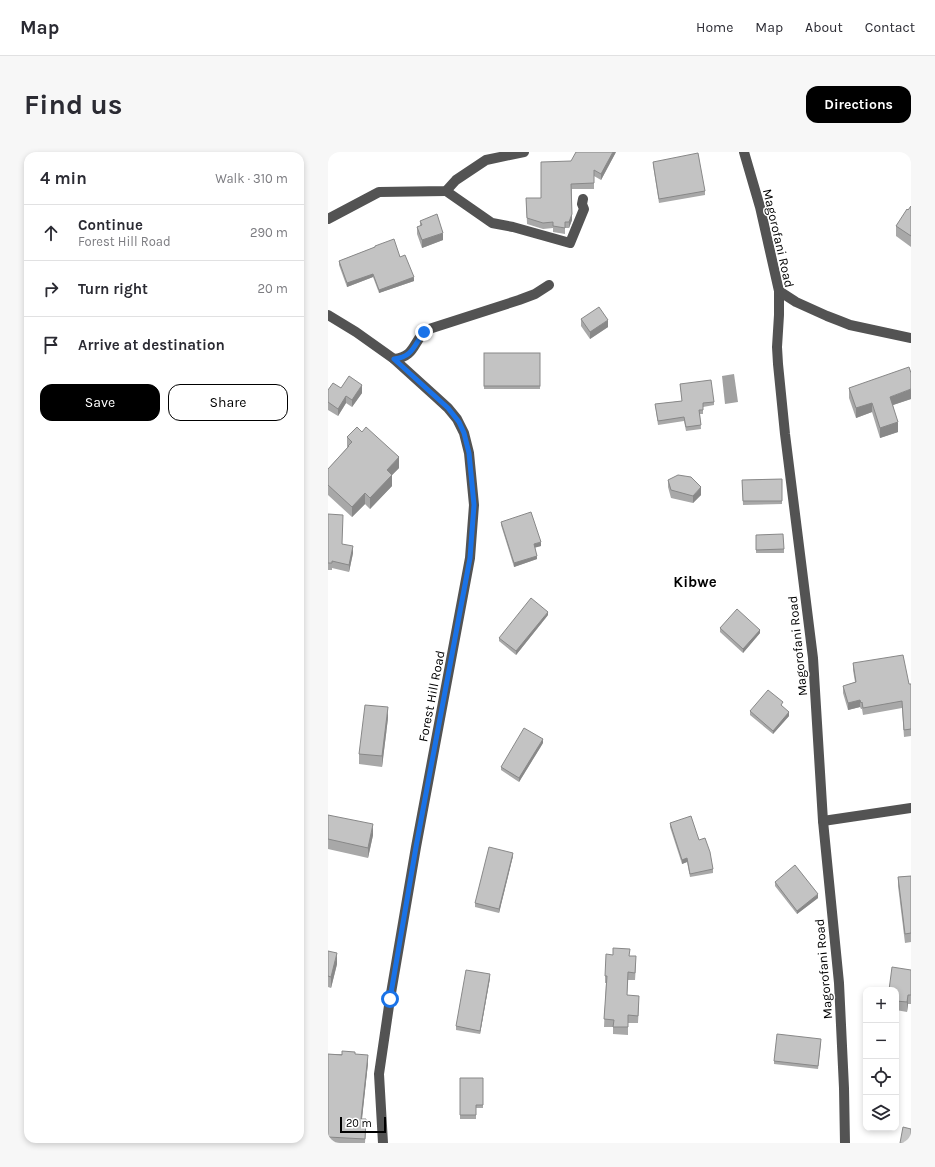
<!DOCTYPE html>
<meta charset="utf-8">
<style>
body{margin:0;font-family:Karla,sans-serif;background:#f7f7f7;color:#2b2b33}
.controls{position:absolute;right:12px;bottom:12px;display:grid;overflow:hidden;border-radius:8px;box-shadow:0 2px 6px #0003}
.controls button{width:36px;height:36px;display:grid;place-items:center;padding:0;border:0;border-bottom:1px solid #e1e1e2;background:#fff;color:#2b2b33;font:20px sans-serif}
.scale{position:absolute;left:12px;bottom:10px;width:46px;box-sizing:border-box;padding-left:4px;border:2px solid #000;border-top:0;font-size:11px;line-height:14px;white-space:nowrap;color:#000;-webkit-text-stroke:3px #fff;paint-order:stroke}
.stop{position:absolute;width:12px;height:12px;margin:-9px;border:3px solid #1a73e8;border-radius:50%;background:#fff}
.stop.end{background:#1a73e8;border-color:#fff;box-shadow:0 1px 4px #0008}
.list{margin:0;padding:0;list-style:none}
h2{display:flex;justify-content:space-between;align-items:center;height:52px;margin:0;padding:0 16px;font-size:17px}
h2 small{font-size:13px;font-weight:400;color:#7c7c81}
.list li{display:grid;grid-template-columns:26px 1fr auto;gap:12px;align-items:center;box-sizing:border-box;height:56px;padding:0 16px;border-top:1px solid #e1e1e2}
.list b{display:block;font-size:15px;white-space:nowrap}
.list p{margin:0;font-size:13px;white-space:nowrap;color:#7c7c81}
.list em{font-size:13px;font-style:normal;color:#7c7c81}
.actions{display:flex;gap:8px;padding:12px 16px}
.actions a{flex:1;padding:9px 0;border:1px solid #000;border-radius:12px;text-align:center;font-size:14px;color:#000}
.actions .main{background:#000;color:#fff}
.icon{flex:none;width:22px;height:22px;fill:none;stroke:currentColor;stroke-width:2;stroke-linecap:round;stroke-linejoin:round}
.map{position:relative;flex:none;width:583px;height:991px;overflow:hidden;border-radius:12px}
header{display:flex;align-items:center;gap:24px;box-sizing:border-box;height:56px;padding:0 20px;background:#fff;border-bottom:1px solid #e1e1e2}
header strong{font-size:19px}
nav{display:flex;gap:22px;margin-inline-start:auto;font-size:14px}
.intro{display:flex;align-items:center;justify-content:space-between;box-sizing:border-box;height:96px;padding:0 24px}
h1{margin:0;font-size:28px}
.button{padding:10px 18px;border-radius:12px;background:#000;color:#fff;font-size:14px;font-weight:700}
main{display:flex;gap:24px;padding:0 24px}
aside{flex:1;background:#fff;border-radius:12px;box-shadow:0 2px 6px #0003}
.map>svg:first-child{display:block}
</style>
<header>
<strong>Map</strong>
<nav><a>Home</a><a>Map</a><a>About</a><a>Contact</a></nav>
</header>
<div class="intro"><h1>Find us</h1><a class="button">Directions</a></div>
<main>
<aside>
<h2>4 min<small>Walk · 310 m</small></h2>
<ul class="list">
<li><svg class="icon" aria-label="ahead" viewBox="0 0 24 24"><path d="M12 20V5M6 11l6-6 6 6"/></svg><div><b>Continue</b><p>Forest Hill Road</p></div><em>290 m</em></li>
<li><svg class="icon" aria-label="right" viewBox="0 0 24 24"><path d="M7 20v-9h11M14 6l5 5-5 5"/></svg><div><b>Turn right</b></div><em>20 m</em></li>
<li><svg class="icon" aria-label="arrive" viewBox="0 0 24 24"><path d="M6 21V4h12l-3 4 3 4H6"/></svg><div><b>Arrive at destination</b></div></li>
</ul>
<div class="actions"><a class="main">Save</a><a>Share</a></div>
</aside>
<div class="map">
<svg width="583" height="991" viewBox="0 0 583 991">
<rect width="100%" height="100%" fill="#fff"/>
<path fill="#a1a1a1" d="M406,222L410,250L397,252L394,224Z"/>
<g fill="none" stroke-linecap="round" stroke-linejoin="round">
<g stroke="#535353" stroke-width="10">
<path d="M416,0L432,55L451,139V163L449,195L450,212L457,282L485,506L495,669L511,831L516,936L517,991"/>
<path d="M118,39L164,71L185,75L242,91L256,57L254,52L255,47"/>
<path d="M0,67L51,40L118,39L128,28L158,8L196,0"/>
<path d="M451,139L468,150L499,164L512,169L522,173L583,186"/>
<path d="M0,163L28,180L66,207L108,245L120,256L129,267L136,281L141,301L146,353L142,406L88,695L62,847L51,922L55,991"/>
<path d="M66,207C87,205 85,190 98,178L191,148L207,142L221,133"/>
<path d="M495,669L583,656"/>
</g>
</g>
<g fill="#a8a8a8">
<path d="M288,0L273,28L266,24V37H244V68L241,76H237V82L225,80V76L215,77L199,72L198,46H213Z"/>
<path d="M325,10L377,39V43L331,51L325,13Z"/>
<path d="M583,54V95L568,84V74Z"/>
<path d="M92,69L115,88L94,96L89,82V75L92,74Z"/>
<path d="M47,94L72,105L86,129L51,141L45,125L19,135L11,113V109L47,95Z"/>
<path d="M253,167L280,175L262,187L253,174Z"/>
<rect x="156" y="201" width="56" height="36"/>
<path d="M352,232L386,250V253L375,255V262H372L373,277L358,279L356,269L330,273L327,252L354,249Z"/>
<path d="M13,236L34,241L24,255L18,251L10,264L0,258V238Z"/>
<path d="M521,236L583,247L565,253L570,280L552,286L544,260L528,266L521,246Z"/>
<path d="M19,285L71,316L64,323V334L42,357L37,352L24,365L0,343V317L19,296Z"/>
<path d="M454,327V352L415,353L414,328Z"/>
<path d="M340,328L373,343L365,351L343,346L340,335Z"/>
<path d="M0,362L14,392L25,401L21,420L4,416V418H0Z"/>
<path d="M173,370L213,394L207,395L209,407L186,415L173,373Z"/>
<path d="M428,383L456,397V401H428Z"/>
<path d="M220,463L188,503L171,489V486Z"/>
<path d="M392,476L432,481L415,501L392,480Z"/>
<path d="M525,511L581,532H583V584L576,585L574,556L535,563L534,557H533L532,555L520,558L515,541V534L527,530L525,518Z"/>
<path d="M454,554L461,564L445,582L422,563V559L455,554Z"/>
<path d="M60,566L54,615L31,612V602Z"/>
<path d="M215,591L191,630L173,618V615Z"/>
<path d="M0,663L45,683L40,706L0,697Z"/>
<path d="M342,671L371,688L385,717V721L362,725L359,710L354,712L342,675Z"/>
<path d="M185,704L171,761L147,755V751Z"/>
<path d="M583,724V790L577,791L570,734V725Z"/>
<path d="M447,730L490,746L469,762L447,734Z"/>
<path d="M0,799L9,812L3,836L0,835Z"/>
<path d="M302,804L308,812L307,828H300L299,843L311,851L310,871H300V883L285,882V875H276L278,831H277V824Z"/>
<path d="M583,818V852H580L579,860L568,858V838Z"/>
<path d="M162,826L152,882L128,878V874Z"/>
<path d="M493,891L490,917L446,912V909Z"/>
<path d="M0,902H27L40,911L34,967L38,976L37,991H0Z"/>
<path d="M132,926H155V956H148V967H132Z"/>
</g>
<g fill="#888">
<path d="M285,0H288L273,28V22Z"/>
<path d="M244,62V68L241,76V70Z"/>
<path d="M115,81V88L94,96V88Z"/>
<path d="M45,122V125L19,135V131Z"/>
<path d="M86,125V129L51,141V138Z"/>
<path d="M280,168V175L262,187V180Z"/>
<path d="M34,233V241L24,255V248Z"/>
<path d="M583,237V247L562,254V245Z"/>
<path d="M18,244V251L10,264V257Z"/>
<path d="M544,251V260L528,266V256Z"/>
<path d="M570,270V280L552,286V276Z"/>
<path d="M71,305V316L64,323V334L42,357V346L59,318Z"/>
<path d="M373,335V343L365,351V344Z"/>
<path d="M37,341V352L24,365V355Z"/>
<path d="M213,390V394L206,396V392Z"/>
<path d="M25,394V401L21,420V413Z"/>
<path d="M209,404V407L186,415V411Z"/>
<path d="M220,460V463L188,503V499Z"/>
<path d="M432,478V481L415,501V497Z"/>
<path d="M532,548V555L520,558V551Z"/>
<path d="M60,555V566L54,615V604Z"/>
<path d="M461,560V564L445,582V579Z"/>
<path d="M215,587V591L191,630V626Z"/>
<path d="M45,672V683L40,706V696Z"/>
<path d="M185,701V704L171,761V757Z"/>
<path d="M359,706V710L354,712V708Z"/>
<path d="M490,742V746L469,762V759Z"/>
<path d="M9,801V812L3,836V825Z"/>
<path d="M162,822V826L152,882V879Z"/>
<path d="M580,843V852L579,860V850Z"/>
<path d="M40,903V911L33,975V967Z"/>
</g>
<g fill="#c3c3c3" stroke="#888">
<path d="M248,0H285L273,22L266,18V31L243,32L244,62L241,70H237V76L225,74V70L215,71L199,66L198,46H213V10L243,9Z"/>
<path d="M370,1L377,39L331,47L325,10Z"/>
<path d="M583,54V84L568,74L579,57L580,58Z"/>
<path d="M109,62L115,81L94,88L89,75L94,73L92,69Z"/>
<path d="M66,87L72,105L77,103L86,125L51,138L45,122L19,131L11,109L47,95V94Z"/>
<path d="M271,155L280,168L262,180L253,167Z"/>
<rect x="156" y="201" width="56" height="33"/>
<path d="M581,215L583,221V237L562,245L570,270L552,276L544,251L528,256L521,236Z"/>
<path d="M21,224L34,233L24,248L18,244L10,257L0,250V238L5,231L13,236Z"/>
<path d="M383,228L386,250L375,251V258H371L373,273L358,275L356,265L330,269L327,252L354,249L352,232Z"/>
<path d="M29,275L34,280L38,275L71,305L59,318L64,323L42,346L37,341L24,355L0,333V317L21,294H20L24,290L19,285Z"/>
<path d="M350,323L363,325L373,335L365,344L343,338L340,328Z"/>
<path d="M454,327V349H415L414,328Z"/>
<path d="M203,360L213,390L206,392L209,404L186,411L173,370Z"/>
<path d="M0,362L15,363L14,392L25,394L21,413L4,409V411H0Z"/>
<path d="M455,382L456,397L428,398V383Z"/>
<path d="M203,446L220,460L188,499L171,486Z"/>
<path d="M409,457L432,478L415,497L392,476Z"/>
<path d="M575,503L581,532H583V577L576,578L574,549L535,556L534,550L533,551L532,548L520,551L515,534L528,530L525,511Z"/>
<path d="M440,538L455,550L453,553L461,560L445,579L422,559Z"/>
<path d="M37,553L60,555L54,604L31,602Z"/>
<path d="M196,576L215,587L191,626L173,615Z"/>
<path d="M0,663L45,672L40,696L0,687Z"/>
<path d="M363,664L371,688L377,686L382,700L385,717L362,722L359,706L354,708L342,671Z"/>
<path d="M161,695L185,701L171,757L147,751Z"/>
<path d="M467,713L490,742L469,759L447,730Z"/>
<path d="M583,724V781L577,782L570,725Z"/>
<path d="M285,796L302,797L301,804H308L307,821L300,820L299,843L311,844L310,864L300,863V875H285L286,868L276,867L279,824H277L278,802L285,803Z"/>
<path d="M0,799L9,801L3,825L0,824Z"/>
<path d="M564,815L583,818V843H580L579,850L568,849V838H561Z"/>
<path d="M138,818L162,822L152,879L128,874Z"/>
<path d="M449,882L493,887L490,914L446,909Z"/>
<path d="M14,899L27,900V902L40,903L33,967H38L37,987L0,985V902L14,903Z"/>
<path d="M132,926H155V953H148V963H132Z"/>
<path d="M575,975L583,977V991H572Z"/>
</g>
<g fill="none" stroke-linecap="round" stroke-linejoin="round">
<path stroke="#1a73e8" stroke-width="5" d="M62,847L88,695L142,406L146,353L141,301L136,281L131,270L120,256L66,207C85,205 86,193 96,180"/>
</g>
<g text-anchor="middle" stroke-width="3" stroke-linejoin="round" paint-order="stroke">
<g font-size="13" fill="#000" stroke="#fff">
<text transform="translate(451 86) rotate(77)" y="5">Magorofani Road</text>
<text transform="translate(469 494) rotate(-96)" y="5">Magorofani Road</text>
<text transform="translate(103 544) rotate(-79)" y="5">Forest Hill Road</text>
<text transform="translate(495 817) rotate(-95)" y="5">Magorofani Road</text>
</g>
<g font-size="15" font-weight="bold" fill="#000" stroke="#fff">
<text x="367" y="435">Kibwe</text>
</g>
</g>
</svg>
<div class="controls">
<button>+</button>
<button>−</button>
<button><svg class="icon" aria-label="locate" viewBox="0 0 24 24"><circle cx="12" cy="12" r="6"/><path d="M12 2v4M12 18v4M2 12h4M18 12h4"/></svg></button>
<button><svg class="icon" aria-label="layers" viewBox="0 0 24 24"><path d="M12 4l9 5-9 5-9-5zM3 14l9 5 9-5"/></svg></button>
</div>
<div class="scale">20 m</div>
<div class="stop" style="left:62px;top:847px"></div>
<div class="stop end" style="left:96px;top:180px"></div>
</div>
</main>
